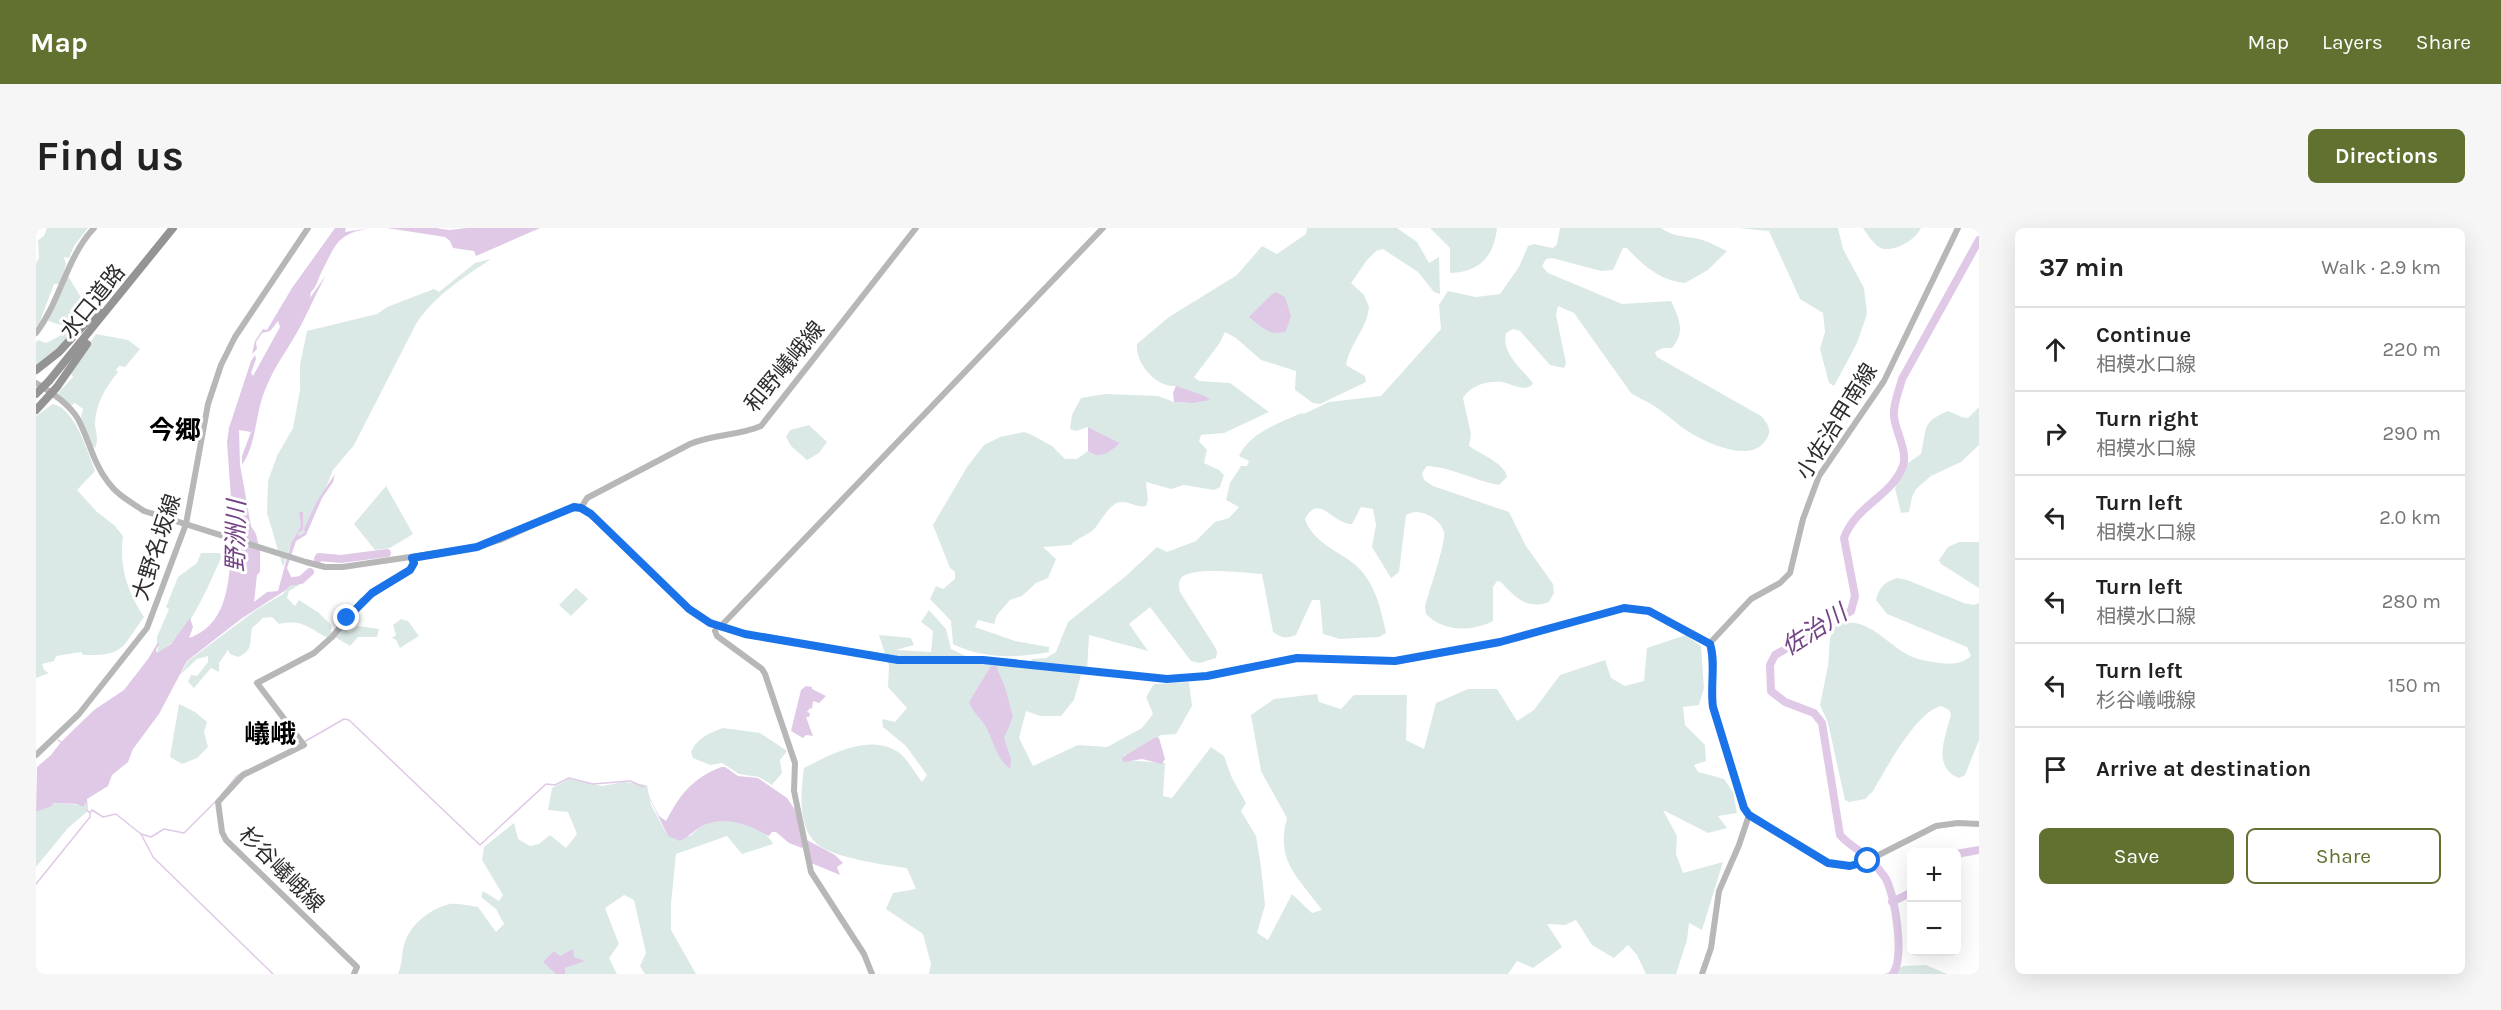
<!DOCTYPE html>
<meta charset="utf-8">
<style>
body{margin:0;font-family:Karla,"Noto Sans JP",sans-serif;background:#f6f6f6;color:#222}
.controls{position:absolute;right:18px;bottom:18px;display:grid;overflow:hidden;border-radius:9px;box-shadow:0 6px 24px #0002}
.controls button{width:54px;height:54px;display:grid;place-items:center;padding:0;border:0;border-bottom:2px solid #e0e0e0;background:#fff;color:#222;font:30px sans-serif}
.stop{position:absolute;width:18px;height:18px;margin:-14px;border:4px solid #1a73e8;border-radius:50%;background:#fff}
.stop.end{background:#1a73e8;border-color:#fff;box-shadow:0 2px 6px #0008}
.list{margin:0;padding:0;list-style:none}
h2{display:flex;justify-content:space-between;align-items:center;height:78px;margin:0;padding:0 24px;font-size:26px}
h2 small{font-size:20px;font-weight:400;color:#767676}
.list li{display:grid;grid-template-columns:39px 1fr auto;gap:18px;align-items:center;box-sizing:border-box;height:84px;padding:0 24px;border-top:2px solid #e0e0e0}
.list b{display:block;font-size:22px;white-space:nowrap}
.list p{margin:0;font-size:20px;white-space:nowrap;color:#767676}
.list em{font-size:20px;font-style:normal;color:#767676}
.actions{display:flex;gap:12px;padding:18px 24px}
.actions a{flex:1;padding:14px 0;border:2px solid #607130;border-radius:9px;text-align:center;font-size:21px;color:#607130}
.actions .main{background:#607130;color:#fff}
.icon{flex:none;width:33px;height:33px;fill:none;stroke:currentColor;stroke-width:2;stroke-linecap:round;stroke-linejoin:round}
.map{position:relative;flex:none;width:1943px;height:746px;overflow:hidden;border-radius:9px}
header{display:flex;align-items:center;gap:36px;box-sizing:border-box;height:84px;padding:0 30px;background:#607130;color:#fff}
header strong{font-size:28px}
nav{display:flex;gap:33px;margin-inline-start:auto;font-size:21px}
.intro{display:flex;align-items:center;justify-content:space-between;box-sizing:border-box;height:144px;padding:0 36px}
h1{margin:0;font-size:42px}
.button{padding:15px 27px;border-radius:9px;background:#607130;color:#fff;font-size:21px;font-weight:700}
main{display:flex;gap:36px;padding:0 36px}
aside{flex:1;background:#fff;border-radius:9px;box-shadow:0 6px 24px #0002}
.map>svg:first-child{display:block}
</style>
<header>
<strong>Map</strong>
<nav><a>Map</a><a>Layers</a><a>Share</a></nav>
</header>
<div class="intro"><h1>Find us</h1><a class="button">Directions</a></div>
<main>
<div class="map">
<svg width="1943" height="746" viewBox="0 0 1943 746">
<rect width="100%" height="100%" fill="#fff"/>
<g fill="#dbe9e6">
<path d="M11,0H52L38,18L33,30L28,29L30,37L23,56H18L4,93L0,99V35L3,30L2,12L8,8Z"/>
<path d="M1271,0H1361L1381,14L1393,35L1403,29L1404,66L1398,64L1382,44L1347,21L1340,23L1331,32L1315,55L1328,67L1333,79C1331,101 1314,115 1310,137L1329,148L1330,154L1284,176L1277,175L1259,162L1260,143L1225,132L1200,110L1189,104L1183,116L1158,149L1163,153L1194,155L1233,184L1188,205L1165,207L1163,213L1171,222L1168,235L1183,242L1188,247L1184,259L1178,262L1148,257L1135,261L1110,254L1112,272L1110,278C1101,280 1095,274 1086,274C1074,274 1066,292 1059,300C1053,307 1042,309 1035,317L1007,319L1020,331L1012,350L1000,355L986,368L974,372L961,387L958,396L942,392L939,399L979,413L1013,419V424C981,430 946,431 917,416L915,393L894,371L900,358L907,361L919,351V344L914,340L897,297L931,239L948,217L964,209L988,204L994,206L1016,218L1029,231H1041L1052,223L1056,226L1075,223L1084,215L1052,199L1040,203L1034,201L1036,187L1045,170L1069,166L1122,168L1138,174L1156,175L1140,158C1120,160 1099,135 1101,116L1133,89L1201,47L1226,18L1241,26L1270,6Z"/>
<path d="M1394,0H1461C1458,29 1443,44 1414,45V20Z"/>
<path d="M1524,0H1625C1637,9 1649,8 1663,11C1672,13 1682,19 1691,23L1672,42L1649,55C1625,53 1606,37 1591,20H1587L1577,42L1565,43L1516,30L1510,31L1506,38L1512,45L1586,76L1635,73C1643,90 1650,104 1636,120H1627L1619,124L1621,129L1725,188C1733,197 1736,202 1730,212C1715,236 1671,215 1653,204C1640,196 1629,184 1615,176C1608,172 1602,170 1595,165L1538,85L1522,78L1520,87L1530,135L1528,140L1514,137L1484,103L1477,101L1470,105C1465,125 1485,140 1497,155L1495,158C1486,163 1476,156 1466,154C1451,153 1435,157 1427,170L1435,206L1433,218C1444,226 1469,235 1471,249L1463,257C1439,253 1416,239 1391,238L1386,245L1388,252L1397,258L1473,284L1490,318L1517,356L1518,365L1513,374C1491,382 1480,370 1465,354L1461,353L1457,359V393C1436,404 1407,404 1390,386L1389,378C1393,363 1410,315 1408,304C1406,297 1399,290 1392,287C1383,283 1378,283 1370,287L1363,344L1355,350L1336,319L1340,297L1337,281L1325,279L1316,296C1296,296 1283,264 1269,291C1276,313 1300,322 1317,335C1338,351 1345,380 1350,405L1343,409L1304,411L1287,406L1284,372H1276L1260,407C1250,411 1245,410 1237,404L1226,346C1209,345 1156,338 1145,350C1142,355 1143,359 1144,364L1179,419L1181,424L1180,430L1164,435L1155,433L1114,379L1093,396L1112,423L1053,407L1051,443L1011,441L1045,447L1038,472L1025,488H1004L990,483L983,510L997,538L1042,517L1071,519L1106,500L1117,486L1110,469L1118,456L1153,454L1156,478L1140,506L1125,507L1093,528L1088,527L1089,532L1129,535L1127,568L1136,570L1175,519L1188,528L1196,550L1210,575L1205,583L1220,608L1225,639L1229,677L1221,705L1232,712L1256,666L1276,685L1286,682C1262,649 1239,633 1251,590L1225,543L1215,487L1238,471L1281,466L1283,474L1305,481L1318,467H1371L1370,512L1388,521L1400,475L1432,461H1461L1481,493L1498,482L1524,447L1569,432L1575,450L1589,458L1608,453L1611,420L1650,407L1665,418L1668,460L1663,477L1647,479L1649,497L1669,517L1670,533L1658,537L1662,544L1688,551L1697,564L1701,585L1682,588L1691,600L1672,605L1627,582L1641,608L1640,626L1647,645L1687,634L1666,702L1653,695L1651,712L1640,746H1610L1601,727L1592,717L1578,730L1556,717L1540,692L1529,697L1511,696L1526,719L1497,740L1481,733L1472,746H893L895,736L887,706L850,681L857,665L880,661L871,640C849,637 798,630 781,616C761,599 765,562 768,540C795,526 834,505 862,524C871,530 879,545 886,554L891,547L870,518L847,499L846,491L859,494L871,480L852,459L853,438L843,407L875,410L878,417L860,422L895,424L897,403L885,394L893,382L910,401L915,421L930,428L993,439L996,431L1010,430L1020,424L1032,394L1090,348L1121,319L1131,324L1160,313L1179,294L1193,290L1203,279L1190,272L1194,255L1205,238H1211L1213,233L1203,228C1214,205 1241,196 1263,186L1270,185L1293,174L1345,168L1405,101L1403,77L1412,63L1440,69L1464,66L1483,39L1492,18L1498,16L1517,20L1521,16Z"/>
<path d="M1703,0H1802L1807,21L1828,60L1831,86L1821,115L1798,158L1793,155L1784,121L1789,104L1787,85L1764,71L1733,3Z"/>
<path d="M1827,0H1885C1879,12 1862,22 1848,21C1840,20 1831,6 1827,0Z"/>
<path d="M455,31C427,50 399,67 380,96L318,217L297,242L287,267L281,273L270,303L263,308L262,305L267,302L266,284L265,298L255,315L247,339L231,285L232,253L241,228L257,200L264,162V137L271,103L341,86L351,79L398,61L403,64L439,35Z"/>
<path d="M32,48L49,76L36,97L29,98L12,93Z"/>
<path d="M35,102L40,104L0,138V114L2,112L10,115Z"/>
<path d="M60,106L92,112L104,121L89,139L83,138L80,142L82,144C70,159 59,176 59,197C60,205 63,212 59,220L55,217L45,189L47,181L39,175L33,178L22,165L37,149L34,144Z"/>
<path d="M17,176C39,180 52,225 59,243L41,262L61,284L78,297L87,308C83,339 91,363 108,389C85,420 89,428 47,427L45,424L20,428L18,433L6,436L8,442L13,445L0,450V188Z"/>
<path d="M1943,179V217L1925,234L1895,248L1880,261L1876,269L1873,284L1865,285L1859,260L1872,235L1885,226C1891,201 1885,194 1912,183L1926,189L1932,190Z"/>
<path d="M773,197L791,214L783,225L771,232L755,218L750,209L754,202Z"/>
<path d="M350,258L377,306L354,320L339,322L318,296Z"/>
<path d="M1923,314H1943V360L1905,336L1903,332L1912,319Z"/>
<path d="M165,325H184L185,330C172,359 151,411 121,425L123,416H121V409L133,381L130,379L142,349L161,335Z"/>
<path d="M1861,350L1871,352L1928,375L1938,377L1943,375V512L1929,547L1923,550C1895,539 1910,508 1915,486L1913,482L1905,478C1880,484 1850,541 1837,563L1829,571L1813,574L1809,572L1792,495L1784,477L1792,438L1794,410L1800,397C1831,386 1849,416 1874,428C1884,432 1895,434 1905,435C1916,437 1927,435 1935,428L1931,419L1851,386L1840,372C1843,360 1848,354 1861,350Z"/>
<path d="M259,351H264L263,357L253,363L251,370L259,378L263,372L283,385L295,397V407L292,410C272,400 267,391 243,396L236,389L227,390L216,400C213,415 218,422 202,429L194,426L192,422L183,435V444L175,440L158,460L152,454L155,447L161,448L172,434V428L161,431L144,447L152,433L220,382L247,366Z"/>
<path d="M540,360L552,371L535,388L523,377Z"/>
<path d="M365,391L372,393L383,408L364,420L360,412L356,410L360,407L357,397Z"/>
<path d="M322,398L343,401L341,409H322L314,418L299,409L304,401L314,404Z"/>
<path d="M143,476L159,484L171,494L168,504L172,519L161,530L146,536L134,529Z"/>
<path d="M687,500L724,505L751,523L744,532L746,545L736,557L723,549L703,546L686,535L674,537L657,530L655,524C660,511 673,505 687,500Z"/>
<path d="M533,551L566,558L588,554L611,557L615,577L632,608H654C661,602 668,595 678,593C696,589 729,598 737,616L706,626L691,608L640,626L635,676V702L660,746H609L604,738L610,725L598,672L588,667L569,680L583,716L573,730L581,746H362C367,735 365,724 369,714C375,696 395,680 414,676C422,675 434,678 442,679L460,704L468,696L460,681L445,669L447,663L463,673L467,667L446,632L448,619L478,595L482,611L494,618L503,616L514,607L530,620L541,606L532,584L512,582L516,560Z"/>
<path d="M50,573L52,583L32,600L0,639V584L15,578L17,575L47,577Z"/>
<path d="M1890,737L1911,746H1848L1867,738Z"/>
</g>
<g fill="#dfc9e7">
<path d="M299,0H310L309,4L334,0C301,6 300,16 286,43C282,51 281,58 275,64L274,70L290,47C278,69 269,92 256,113C246,129 236,144 229,162C219,186 221,215 206,237V228L215,204L203,202L204,237L215,298L220,306L224,323V344L221,347L218,374L231,364L242,363L255,315L265,298L263,284H267V302L262,305L263,308L269,304L268,301L281,273L299,246L297,254L286,270L270,307L260,313L251,340L257,353L250,362L205,391L151,433L123,486L97,521L92,534L76,547L72,558L51,571L52,583L50,574L47,579L41,576L17,575L16,578L0,584L1,539L15,527L25,514L58,482L88,462L112,431L121,416L124,415L120,422L121,425L135,416L154,390L157,399L153,410C199,394 192,338 197,299L194,294V284H196L191,214L193,200L215,133L219,127L220,131L215,145L217,148L244,99L242,93L234,103L226,105L220,114L221,121L216,126L219,113L227,101L231,102L256,60Z"/>
<path d="M351,0H400L413,2L431,0H504L440,28L438,23L417,20L414,13L409,9Z"/>
<path d="M1240,64L1249,69L1255,88L1250,103C1236,110 1224,98 1213,89L1235,67Z"/>
<path d="M1140,158L1169,168L1174,172L1156,175L1138,174L1137,165Z"/>
<path d="M1052,199L1084,215C1075,224 1063,232 1052,223Z"/>
<path d="M955,438H960L969,459L977,489L968,510L975,531L974,541C959,529 958,513 949,497C943,488 938,486 933,474Z"/>
<path d="M770,458L776,459V461L790,468L783,475L777,473L776,481L774,480L771,484L774,485L773,489H770L777,508L770,507L767,510L755,503L765,462Z"/>
<path d="M1120,509L1123,510L1129,531L1126,536L1106,531L1088,534L1086,531L1087,529Z"/>
<path d="M685,539H689L702,548L722,550L751,570L762,586L768,618L766,620L753,615L740,604H736L733,608C714,597 690,587 668,597C660,601 652,609 644,613L632,608L607,557L623,588L630,593C645,565 656,551 685,539Z"/>
<path d="M771,612L799,627L807,635L801,639L804,647L775,635Z"/>
<path d="M537,721L538,729L549,733L529,740V746H520L507,734L518,723L524,728Z"/>
</g>
<g fill="none" stroke-linecap="round" stroke-linejoin="round">
<g stroke="#dfc9e7" stroke-width="1.5">
<path d="M22,512L25,514"/>
<path d="M268,514L308,491L313,492L444,617L510,556L519,557L533,550L557,556L594,553L608,559"/>
<path d="M186,566L201,548L210,542"/>
<path d="M51,582L54,585L56,582L67,589L80,586L105,606L117,629L237,746"/>
<path d="M105,606L115,609L128,601L148,605L179,574"/>
<path d="M0,656L54,589V586"/>
</g>
<g stroke="#dfc9e7" stroke-width="8">
<path d="M282,331L283,329L305,331L351,325"/>
<path d="M248,358L251,354L265,352L274,344"/>
<path d="M1920,626L1943,622"/>
<path d="M1856,674L1876,664"/>
<path d="M1857,746C1869,728 1859,670 1850,651C1847,646 1842,641 1839,636C1829,624 1814,619 1804,607L1786,495L1778,485L1749,474L1735,463L1734,437L1739,427L1815,383L1819,368L1808,310C1820,277 1856,268 1867,238C1872,223 1859,203 1858,188C1857,175 1863,163 1866,151L1943,12"/>
</g>
<g stroke="#b7b7b7" stroke-width="6">
<path d="M0,105C25,72 30,30 58,0"/>
<path d="M0,155C14,163 34,177 42,191C53,211 57,235 72,254C81,267 95,274 108,283L270,334L289,339H307L441,319L464,312L532,281L545,280L555,286L653,381L674,395L709,406L862,432H947L1132,451L1171,448L1261,430L1359,433L1464,414L1588,380L1613,383L1674,415C1680,434 1674,459 1677,479L1708,580L1713,587L1792,635L1814,638L1825,636L1900,598L1922,595L1943,596"/>
<path d="M545,280L551,270L654,216C677,206 702,208 725,198L880,0"/>
<path d="M684,399L1067,0"/>
<path d="M679,403L681,408L726,441L729,446L759,535L758,563L775,644L828,726L836,746"/>
<path d="M1674,415L1715,371L1744,355L1754,345L1767,291L1783,248L1848,153L1922,0"/>
<path d="M0,527L43,486L111,400L150,296L172,176L185,137L199,109L272,0"/>
<path d="M318,746L321,739L190,612L186,604L182,574L207,547L268,517L221,455L278,425L296,409L326,373L374,342L378,335L376,330"/>
<path d="M1666,746L1675,720L1683,663L1703,617L1713,587"/>
</g>
<g stroke="#949494" stroke-width="8">
<path d="M0,142L23,124L57,87L63,84"/>
<path d="M13,153L137,0"/>
<path d="M0,182L21,159L51,116"/>
</g>
<path stroke="#949494" stroke-width="8" d="M0,166L13,153"/>
</g>
<g fill="none" stroke-linecap="round" stroke-linejoin="round">
<path stroke="#1a73e8" stroke-width="8" d="M311,390L336,365L374,342L378,335L376,330L441,319L538,279L545,280L555,286L653,381L674,395L709,406L862,432H947L1131,451L1171,448L1261,430L1359,433L1464,414L1588,380L1613,383L1674,416C1680,434 1674,459 1677,479L1708,580L1713,587L1792,635L1814,638L1832,633"/>
</g>
<g text-anchor="middle" stroke-width="6" stroke-linejoin="round" paint-order="stroke">
<g font-size="22" fill="#2d2d2d" stroke="#fff">
<text transform="translate(56 73) rotate(-51)" y="8">水口道路</text>
<text transform="translate(748 138) rotate(-50)" y="8">和野嶬峨線</text>
<text transform="translate(1800 193) rotate(-58)" y="8">小佐治甲南線</text>
<text transform="translate(120 319) rotate(-72)" y="8">大野名坂線</text>
<text transform="translate(246 641) rotate(45)" y="8">杉谷嶬峨線</text>
</g>
<g font-size="24" font-style="italic" fill="#734386" stroke="#fff">
<text transform="translate(200 308) rotate(-89)" y="8">野洲川</text>
<text transform="translate(1778 402) rotate(-33)" y="8">佐治川</text>
</g>
<g font-size="26" font-weight="bold" fill="#000" stroke="#fff">
<text x="139" y="211">今郷</text>
<text x="234" y="515">嶬峨</text>
</g>
</g>
</svg>
<div class="controls">
<button>+</button>
<button>−</button>
</div>
<div class="stop" style="left:1832px;top:633px"></div>
<div class="stop end" style="left:311px;top:390px"></div>
</div>
<aside>
<h2>37 min<small>Walk · 2.9 km</small></h2>
<ul class="list">
<li><svg class="icon" aria-label="ahead" viewBox="0 0 24 24"><path d="M12 20V5M6 11l6-6 6 6"/></svg><div><b>Continue</b><p>相模水口線</p></div><em>220 m</em></li>
<li><svg class="icon" aria-label="right" viewBox="0 0 24 24"><path d="M7 20v-9h11M14 6l5 5-5 5"/></svg><div><b>Turn right</b><p>相模水口線</p></div><em>290 m</em></li>
<li><svg class="icon" aria-label="left" viewBox="0 0 24 24"><path d="M17 20v-9H6M10 6l-5 5 5 5"/></svg><div><b>Turn left</b><p>相模水口線</p></div><em>2.0 km</em></li>
<li><svg class="icon" aria-label="left" viewBox="0 0 24 24"><path d="M17 20v-9H6M10 6l-5 5 5 5"/></svg><div><b>Turn left</b><p>相模水口線</p></div><em>280 m</em></li>
<li><svg class="icon" aria-label="left" viewBox="0 0 24 24"><path d="M17 20v-9H6M10 6l-5 5 5 5"/></svg><div><b>Turn left</b><p>杉谷嶬峨線</p></div><em>150 m</em></li>
<li><svg class="icon" aria-label="arrive" viewBox="0 0 24 24"><path d="M6 21V4h12l-3 4 3 4H6"/></svg><div><b>Arrive at destination</b></div></li>
</ul>
<div class="actions"><a class="main">Save</a><a>Share</a></div>
</aside>
</main>
